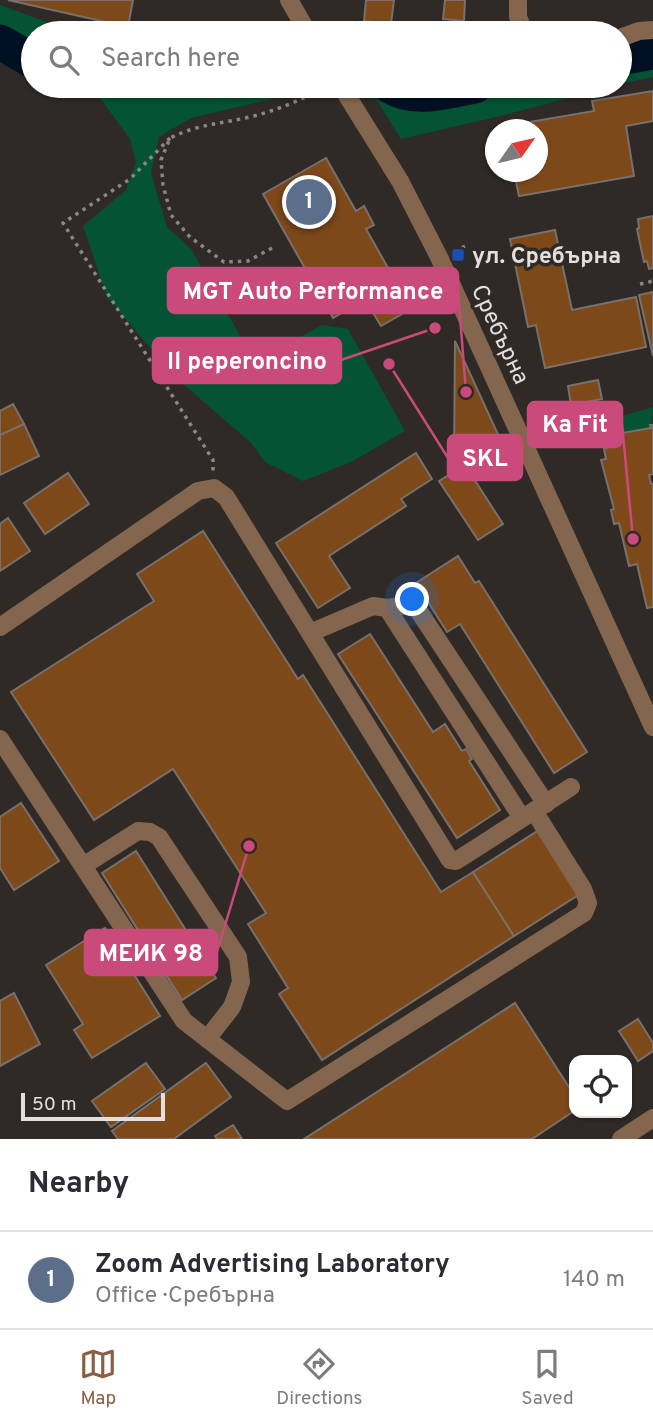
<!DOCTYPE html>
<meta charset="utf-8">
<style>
body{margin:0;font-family:Overpass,sans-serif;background:#f2f2f3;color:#2b2b33}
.controls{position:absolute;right:21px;bottom:21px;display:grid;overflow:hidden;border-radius:14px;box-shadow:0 2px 5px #0004}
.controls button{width:63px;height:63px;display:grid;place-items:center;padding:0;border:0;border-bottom:2px solid #e1e1e2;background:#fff;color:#2b2b33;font:35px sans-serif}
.compass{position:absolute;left:485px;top:119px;width:63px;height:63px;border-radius:50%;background:#fff;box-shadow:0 2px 5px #0004;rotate:56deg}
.scale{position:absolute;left:21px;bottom:18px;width:144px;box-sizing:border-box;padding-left:7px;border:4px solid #e2dfdc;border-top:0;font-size:19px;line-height:24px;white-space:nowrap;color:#e2dfdc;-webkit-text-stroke:5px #302a26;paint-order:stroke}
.you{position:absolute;left:413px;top:600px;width:24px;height:24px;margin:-18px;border:5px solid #fff;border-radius:50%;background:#1a73e8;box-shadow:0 0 0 10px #1a73e833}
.badge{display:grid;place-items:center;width:46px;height:46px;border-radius:50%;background:#8a5e43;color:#fff;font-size:23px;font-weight:700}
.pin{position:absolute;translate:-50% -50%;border:4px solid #fff;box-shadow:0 2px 7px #0006}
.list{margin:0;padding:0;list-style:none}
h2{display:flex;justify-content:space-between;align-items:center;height:91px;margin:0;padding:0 28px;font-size:30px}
h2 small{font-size:23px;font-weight:400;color:#7c7c81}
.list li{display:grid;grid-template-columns:46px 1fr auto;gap:21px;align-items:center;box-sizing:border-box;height:98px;padding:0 28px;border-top:2px solid #e1e1e2}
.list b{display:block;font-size:26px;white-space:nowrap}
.list p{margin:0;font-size:23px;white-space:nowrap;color:#7c7c81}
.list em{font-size:23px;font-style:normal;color:#7c7c81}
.icon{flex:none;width:38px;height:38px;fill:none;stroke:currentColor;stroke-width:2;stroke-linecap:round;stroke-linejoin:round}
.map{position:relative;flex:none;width:653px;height:1139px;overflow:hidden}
.search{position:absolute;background:#fff;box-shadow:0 2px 5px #0004;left:21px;right:21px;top:21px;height:77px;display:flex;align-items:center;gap:18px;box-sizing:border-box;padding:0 24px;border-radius:38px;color:#7c7c81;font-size:26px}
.sheet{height:189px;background:#fff}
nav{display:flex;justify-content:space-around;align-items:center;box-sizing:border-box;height:98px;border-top:2px solid #e1e1e2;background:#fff;font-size:19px;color:#7c7c81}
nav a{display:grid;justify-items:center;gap:4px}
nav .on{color:#8a5e43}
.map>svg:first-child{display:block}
</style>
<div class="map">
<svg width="653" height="1139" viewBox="0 0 653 1139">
<rect width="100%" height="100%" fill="#302a26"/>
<g fill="#045334">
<path d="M0,5L77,33H33V48L0,28Z"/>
<path d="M653,38V77L620,84V46Z"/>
<path d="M0,47L33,68V72L0,63Z"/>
<path d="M78,86H313L285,96L191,118L159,137L151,173L167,227L191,249L255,362L322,325L348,329L405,431L351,462L303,481L265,462L252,444L173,375L107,297L83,226L126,190L136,163L130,139L94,90Z"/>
<path d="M368,86H614L500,116L401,139Z"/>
<path d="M653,407L651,428L605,436L604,434L584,439L580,428Z"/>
</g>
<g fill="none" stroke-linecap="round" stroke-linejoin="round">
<g stroke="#021023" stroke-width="35">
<path d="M0,42L33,61"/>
<path d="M620,58L653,52"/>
<path d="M390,86C416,102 446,91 475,86"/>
</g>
</g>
<g fill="#7d4919" stroke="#77706c" stroke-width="2">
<path d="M8,0H133L128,27Z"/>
<path d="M366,0H394L391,24L364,21Z"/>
<path d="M445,0H465L464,21L443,19Z"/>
<path d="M371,26L388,28V33H370Z"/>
<path d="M287,86H300L302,92L289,95Z"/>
<path d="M653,91V121L626,126L634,176L519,196L514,172H538V130H507L506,126L594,111L592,101Z"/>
<path d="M326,158L356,211L364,206L374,225L366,229L396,282L333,318L263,194Z"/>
<path d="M653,216V268L649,269L647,261L644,262L637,229L639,228L638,219Z"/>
<path d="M555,230L572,310L636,297L646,347L545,368L536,325L528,327L510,239Z"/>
<path d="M425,281L434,296L381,326L372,311Z"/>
<path d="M653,292V356L639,295Z"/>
<path d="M455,341L502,443L454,465Z"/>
<path d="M598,380L602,399L571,405L568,386Z"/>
<path d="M13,404L24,424L0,435V411Z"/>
<path d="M24,424L39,456L0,475V435Z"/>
<path d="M650,425H653V474L649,475L651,484H653V607L647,608L637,564L629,566L619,523L614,524L611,510L614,509L601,460L606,459L604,449L607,448L605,436L651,428Z"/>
<path d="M416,453L432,479L401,499L406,506L329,556L350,588L318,608L276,543Z"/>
<path d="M465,465L503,524L478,540L439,481Z"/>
<path d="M68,473L89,504L45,534L24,503Z"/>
<path d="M8,518L30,551L0,571V524Z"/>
<path d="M203,531L298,679L303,675L441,892L473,872L514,936L322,1060L279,994L288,988L248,924L266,913L173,769L94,820L11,692L154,601L137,574Z"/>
<path d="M458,556L475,583L479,581L587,752L554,773L460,624L447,632L416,583Z"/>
<path d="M370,634L433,732L445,724L462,751L466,749L472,759L469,761L500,810L457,838L338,654Z"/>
<path d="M21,803L59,861L14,890L0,868V817Z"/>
<path d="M539,830L580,894L514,936L473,872Z"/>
<path d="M136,851L216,978L182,1000L102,873Z"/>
<path d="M105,928L160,1016L92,1058L74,1030L83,1024L46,965Z"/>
<path d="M14,993L40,1044L0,1066V1001Z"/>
<path d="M515,1003L574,1095V1111L532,1139H304Z"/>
<path d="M638,1019L653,1043V1051L638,1061L619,1031Z"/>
<path d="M146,1063L165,1089L111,1127L92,1101Z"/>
<path d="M206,1063L231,1097L174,1139H118L112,1131Z"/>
<path d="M233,1125L242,1139H217L215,1136Z"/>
</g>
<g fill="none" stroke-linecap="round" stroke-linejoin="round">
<g stroke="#8b8683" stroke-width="3.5" stroke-dasharray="3.5 5" stroke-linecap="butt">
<path d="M170,138L130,179L63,223L213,460V472"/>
<path d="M272,248L248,261L224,262L190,237L171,215L163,185L161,160L170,138C201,123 222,124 254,116C278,110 302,99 325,88"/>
<path d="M454,251L468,245"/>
<path d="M640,284L653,281"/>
</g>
<g stroke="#84664e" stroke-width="18">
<path d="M289,0L308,33"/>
<path d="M518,0V17L525,33"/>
<path d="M620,38L639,31L653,30"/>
<path d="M341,86L400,181L439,257L653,727"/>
<path d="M387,608L408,605L418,610L546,804"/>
<path d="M0,627L198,491L214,488L226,497L450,860L456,861L571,787"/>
<path d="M310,633L373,606L387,608L522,818"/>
<path d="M0,739L184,1021L287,1101L584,913L588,903L583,889L534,811"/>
<path d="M83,866L138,831L150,832L159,837L238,957L241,982L232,1007L207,1039"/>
<path d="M621,1139L653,1118"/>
</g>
</g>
<rect fill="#1a4fb4" stroke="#302a26" stroke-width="2.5" x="451" y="248" width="14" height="14" rx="3.5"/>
<g text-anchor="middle" stroke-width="7" stroke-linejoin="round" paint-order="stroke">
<g font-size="23" font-weight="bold" fill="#e2dfdc" stroke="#302a26" text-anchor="start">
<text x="472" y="263">ул. Сребърна</text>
</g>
<g font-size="23" fill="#e2dfdc" stroke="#302a26">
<text transform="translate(501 334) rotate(65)" y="8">Сребърна</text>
</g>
</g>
<path fill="none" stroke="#ca4a7b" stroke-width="2.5" d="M466 392L458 291M435 328L341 360M633 539L622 424M389 364L448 458M249 846L217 952"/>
<g fill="#ca4a7b" stroke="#302a26" stroke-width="2.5">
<circle cx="466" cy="392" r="7"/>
<circle cx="435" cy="328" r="7"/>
<circle cx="633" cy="539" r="7"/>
<circle cx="389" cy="364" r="7"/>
<circle cx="249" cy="846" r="7"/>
</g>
<g fill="#ca4a7b" stroke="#ca4a7b" stroke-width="2.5">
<rect x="168" y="268" width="290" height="45" rx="7"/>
<rect x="153" y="338" width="188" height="45" rx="7"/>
<rect x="528" y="402" width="94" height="45" rx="7"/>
<rect x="448" y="435" width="74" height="45" rx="7"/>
<rect x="85" y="930" width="132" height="45" rx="7"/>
</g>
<g font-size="24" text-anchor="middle" font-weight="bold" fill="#fff">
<text x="313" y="299">MGT Auto Performance</text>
<text x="247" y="369">Il peperoncino</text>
<text x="575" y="432">Ka Fit</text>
<text x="485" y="466">SKL</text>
<text x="151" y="961">МЕИК 98</text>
</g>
</svg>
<div class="controls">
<button><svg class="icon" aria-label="locate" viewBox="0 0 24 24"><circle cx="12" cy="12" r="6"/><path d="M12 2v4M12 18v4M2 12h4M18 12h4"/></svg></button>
</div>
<svg class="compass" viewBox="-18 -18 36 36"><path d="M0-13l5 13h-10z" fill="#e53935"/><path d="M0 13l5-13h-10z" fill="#7c7c81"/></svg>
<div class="scale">50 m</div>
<div class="you"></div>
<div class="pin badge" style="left:309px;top:202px;background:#5c6f8a">1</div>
<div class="search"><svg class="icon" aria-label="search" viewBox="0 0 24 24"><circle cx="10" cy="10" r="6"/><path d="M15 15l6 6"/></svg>Search here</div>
</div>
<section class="sheet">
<h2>Nearby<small></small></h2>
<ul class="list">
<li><span class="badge" style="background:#5c6f8a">1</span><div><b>Zoom Advertising Laboratory</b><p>Office · Сребърна</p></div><em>140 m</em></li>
</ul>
</section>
<nav>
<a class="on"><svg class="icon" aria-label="map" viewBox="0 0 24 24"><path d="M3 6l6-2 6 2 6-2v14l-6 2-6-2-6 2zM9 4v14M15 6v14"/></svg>Map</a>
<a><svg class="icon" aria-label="directions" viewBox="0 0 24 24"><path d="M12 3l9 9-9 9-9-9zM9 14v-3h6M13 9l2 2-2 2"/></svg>Directions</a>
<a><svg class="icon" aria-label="saved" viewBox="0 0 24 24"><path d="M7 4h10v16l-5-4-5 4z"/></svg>Saved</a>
</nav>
